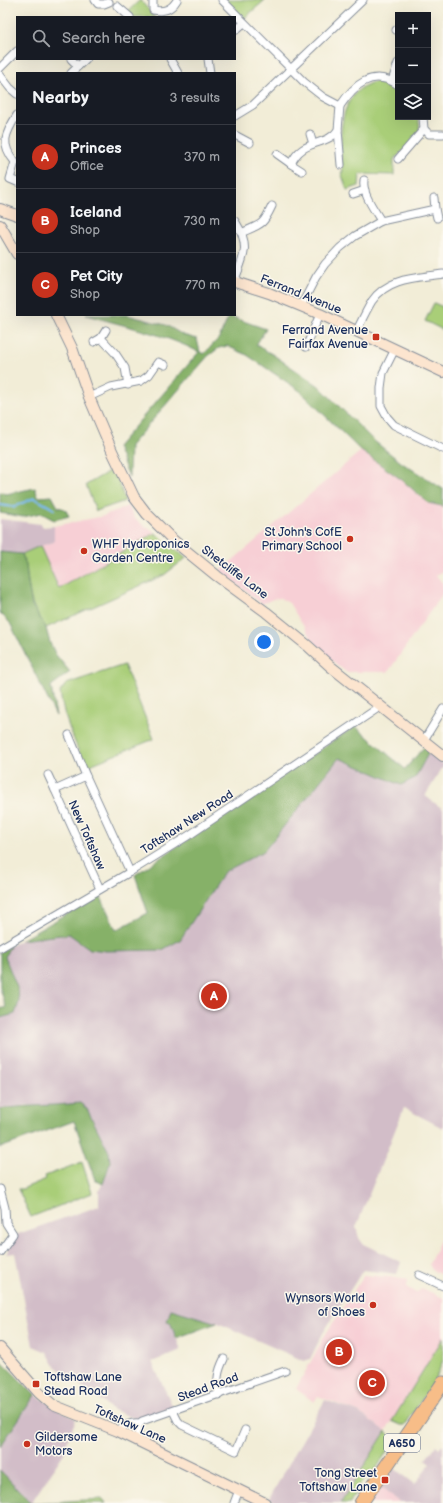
<!DOCTYPE html>
<meta charset="utf-8">
<style>
body{margin:0;font-family:"Balsamiq Sans",sans-serif;background:#242831;color:#f1f3f6}
.controls{position:absolute;right:12px;top:12px;display:grid;overflow:hidden;border-radius:0px;box-shadow:0 4px 16px #0002}
.controls button{width:36px;height:36px;display:grid;place-items:center;padding:0;border:0;border-bottom:1px solid #363941;background:#171b24;color:#f1f3f6;font:20px sans-serif}
.you{position:absolute;left:264px;top:642px;width:14px;height:14px;margin:-10px;border:3px solid #fff;border-radius:50%;background:#1a73e8;box-shadow:0 0 0 6px #1a73e833}
.badge{display:grid;place-items:center;width:26px;height:26px;border-radius:50%;background:#c8321e;color:#fff;font-size:13px;font-weight:700}
.pin{position:absolute;translate:-50% -50%;border:2px solid #fff;box-shadow:0 1px 4px #0006}
.list{margin:0;padding:0;list-style:none}
h2{display:flex;justify-content:space-between;align-items:center;height:52px;margin:0;padding:0 16px;font-size:17px}
h2 small{font-size:13px;font-weight:400;color:#9ea1a6}
.list li{display:grid;grid-template-columns:26px 1fr auto;gap:12px;align-items:center;box-sizing:border-box;height:64px;padding:0 16px;border-top:1px solid #363941}
.list b{display:block;font-size:15px;white-space:nowrap}
.list p{margin:0;font-size:13px;white-space:nowrap;color:#9ea1a6}
.list em{font-size:13px;font-style:normal;color:#9ea1a6}
.icon{flex:none;width:22px;height:22px;fill:none;stroke:currentColor;stroke-width:2;stroke-linecap:round;stroke-linejoin:round}
.map{position:relative;flex:none;width:443px;height:1503px;overflow:hidden}
.search{position:absolute;background:#171b24;box-shadow:0 4px 16px #0002;left:16px;top:16px;width:220px;height:44px;display:flex;align-items:center;gap:10px;box-sizing:border-box;padding:0 14px;border-radius:0px;color:#9ea1a6;font-size:15px}
.panel{position:absolute;background:#171b24;box-shadow:0 4px 16px #0002;left:16px;top:72px;width:220px;height:244px;border-radius:0px}
.map>svg:first-child{display:block}
</style>
<div class="map">
<svg width="443" height="1503" viewBox="0 0 443 1503">
<rect width="100%" height="100%" fill="#fbf7ec"/>
<filter id="ink" filterUnits="userSpaceOnUse"><feTurbulence type="fractalNoise" baseFrequency=".025" numOctaves="2"/><feDisplacementMap in="SourceGraphic" scale="8" xChannelSelector="R" yChannelSelector="G"/><feConvolveMatrix kernelMatrix="1 2 1 2 8 2 1 2 1" color-interpolation-filters="sRGB"/></filter>
<filter id="wash" filterUnits="userSpaceOnUse"><feTurbulence type="fractalNoise" baseFrequency=".012" numOctaves="4" result="noise"/><feDisplacementMap in="SourceGraphic" scale="16" xChannelSelector="R" yChannelSelector="G"/><feGaussianBlur stdDeviation="0.9" result="paint"/><feColorMatrix in="noise" values="0 0 0 0 0 0 0 0 0 0 0 0 0 0 0 0 0 1.4 0 .05"/><feComposite in="paint" operator="in"/></filter>
<g filter="url(#wash)">
<rect width="100%" height="100%" fill="#f2edd7"/>
<g fill="#f7cfd5">
<path d="M361,451L402,480L427,503L442,506L443,508V571L436,575L443,584V593L388,672H346L325,655L311,638L289,603L280,598L273,599L262,604L220,571Z"/>
<path d="M128,506L135,519L155,533L59,589L40,546L54,542V526L104,516Z"/>
<path d="M443,1234V1276L432,1270L429,1264Z"/>
<path d="M364,1275L402,1278L407,1280L406,1287L416,1293L420,1290L424,1289L443,1298V1338L386,1431L358,1412L318,1396L314,1402L296,1389L325,1335Z"/>
<path d="M381,1488L400,1503H371Z"/>
</g>
<g fill="#d2bdc8">
<path d="M0,519L41,524L42,527L54,526V542L37,547L22,554L3,553L0,552Z"/>
<path d="M429,752L443,764V767L425,796L443,809V1128L404,1108L356,1227L359,1238L363,1244L401,1262L397,1274L363,1270L323,1333L310,1359L304,1361L218,1323L171,1309V1324L181,1350L152,1362L173,1407L136,1419L113,1410L55,1366L47,1352L33,1346L15,1253L6,1254L18,1234L99,1206V1191L108,1172L110,1163L109,1152L98,1130L87,1109L80,1104L45,1106L27,1105L0,1109V1018L15,1014L18,990L5,957L10,946L21,940L69,934L90,949L106,951L162,950L180,940L224,872L264,851L339,758L401,785L415,777Z"/>
<path d="M35,1395L76,1419L67,1442L66,1450L31,1503L0,1470V1447Z"/>
<path d="M325,1400L358,1412L386,1431L341,1503H276L269,1499Z"/>
<path d="M443,1444V1503H400L381,1488L394,1468L415,1484L430,1464L425,1460L436,1446L439,1449Z"/>
</g>
<g fill="#a9ce78" stroke="#627e6b">
<path d="M140,0L155,17H130L126,13Z"/>
<path d="M222,0H265L241,21Z"/>
<path d="M377,81L388,83L398,89V117H418C419,121 420,126 419,130C415,140 402,153 394,159V175L360,174L359,186L347,190L341,172H343C339,139 336,91 377,81Z"/>
<path d="M434,303L443,307V330L425,321Z"/>
<path d="M110,468H114L125,501L96,511L86,485L108,472Z"/>
<path d="M155,533L186,558L164,575L46,628C42,620 35,612 32,603C27,587 28,570 22,554L40,546L59,589Z"/>
<path d="M124,665L154,739L85,767C76,743 63,718 60,692L66,684Z"/>
<path d="M82,1162L92,1193L31,1217L18,1189H22L46,1179L45,1176Z"/>
<path d="M443,1338V1360L438,1373L431,1386L405,1425H401L392,1421Z"/>
<path d="M386,1431L392,1439L391,1445L378,1466L359,1485L350,1503H341Z"/>
<path d="M103,1499L106,1503H29H31Z"/>
</g>
<g fill="#86b168" stroke="#507063">
<path d="M86,315H127L166,325L183,335L197,339L200,352L204,354L219,338L229,316L266,329L256,345L272,354L319,386L373,440L402,463L443,489V508L442,506L428,503L402,480L361,451L300,391L247,355L227,346L219,348L208,356L130,446L129,477L117,447L199,352C164,334 125,326 86,315Z"/>
<path d="M35,488L38,497L52,496L58,507L65,509L69,516L54,520L41,513L23,517L0,513V492L6,494Z"/>
<path d="M0,552L22,554L26,565L28,583L32,605L46,628L50,643L56,655L70,672L51,686L56,716L10,623L0,613Z"/>
<path d="M355,726L405,769L424,747L429,752L415,778L401,785L339,758L264,851L224,872L180,940L162,950L106,951L90,949L69,934L21,940L100,895L116,930L148,913L135,875Z"/>
<path d="M10,946L5,957L18,990L19,1002L15,1014L0,1018V1009L6,1007L0,988V952Z"/>
<path d="M80,1103L87,1109L109,1152L110,1163L103,1184L95,1180L74,1121L0,1148V1109C27,1105 53,1106 80,1103Z"/>
<path d="M171,1309L217,1323L176,1338L171,1324L167,1321Z"/>
<path d="M0,1360L35,1395L0,1447Z"/>
<path d="M0,1470L31,1503H0Z"/>
</g>
<g fill="none" stroke-linecap="round" stroke-linejoin="round">
<path stroke="#7fbbf1" stroke-width="2" d="M0,505L13,507L34,498L54,509"/>
</g>
</g>
<g filter="url(#ink)">
<g fill="none" stroke-linecap="round" stroke-linejoin="round">
<g stroke="#868e9a" stroke-width="9">
<g id="street">
<path d="M95,0L98,4H104L109,2"/>
<path d="M153,0V10C164,12 171,10 177,0"/>
<path d="M222,0L304,82L323,97L340,106C354,85 372,68 398,85"/>
<path d="M117,6L130,17"/>
<path d="M396,30L398,31"/>
<path d="M235,31L244,23"/>
<path d="M71,59L78,66"/>
<path d="M170,59L178,73"/>
<path d="M208,59L210,73"/>
<path d="M0,68L17,51"/>
<path d="M71,73L86,59"/>
<path d="M0,75L10,88L17,94"/>
<path d="M392,81L398,63"/>
<path d="M340,106L338,130L341,165"/>
<path d="M17,115C5,134 0,144 15,162L10,179L17,182"/>
<path d="M235,116L253,105L363,0"/>
<path d="M423,117L424,129L429,134H443"/>
<path d="M310,134L313,144"/>
<path d="M235,135L250,143"/>
<path d="M277,154L291,164"/>
<path d="M398,159L424,129"/>
<path d="M302,171L291,164C302,138 327,147 338,130"/>
<path d="M364,180C362,194 374,209 381,221"/>
<path d="M353,194L365,190"/>
<path d="M435,209L437,218"/>
<path d="M235,221C250,244 245,255 235,279"/>
<path d="M243,232C262,224 263,225 272,206"/>
<path d="M301,306L316,277L325,264L340,248L355,236L381,221L435,209L434,198"/>
<path d="M106,330L101,338L115,353L125,368L128,385"/>
<path d="M356,332C361,322 366,311 372,301C388,277 418,278 443,274"/>
<path d="M94,342L101,338"/>
<path d="M306,347L320,314"/>
<path d="M395,349L383,373L381,388V406L387,417L394,425L443,449"/>
<path d="M89,397L111,387L141,381L149,375L158,362L165,365"/>
<path d="M69,735L86,776L130,872"/>
<path d="M424,740L443,709"/>
<path d="M48,775L55,790"/>
<path d="M86,776L55,790L100,889"/>
<path d="M0,948L130,872L191,834L381,706"/>
<path d="M0,1189L5,1208L6,1223L13,1234L0,1252"/>
<path d="M419,1275L443,1286"/>
<path d="M219,1395C216,1381 218,1371 224,1359"/>
<path d="M173,1411L178,1421L182,1425L236,1451L245,1430"/>
<path d="M118,1431C123,1425 132,1422 139,1423"/>
<path d="M138,1440V1426L142,1421L285,1371"/>
<path d="M234,1503L239,1490"/>
</g>
</g>
<g stroke="#868e9a" stroke-width="12">
<g id="secondary">
<path d="M0,209L17,215"/>
<path d="M0,225L17,254"/>
<path d="M235,282L269,293L320,314L443,372"/>
<path d="M56,315L72,348L89,397L113,453L134,497L147,514L174,541L217,576L266,612L308,646L330,666L443,756"/>
<path d="M0,1348L39,1393L53,1405L118,1431L265,1503"/>
</g>
</g>
<g stroke="#868e9a" stroke-width="15">
<path id="highway" d="M361,1503L443,1383"/>
</g>
<use href="#street" stroke="#fff" stroke-width="7"/>
<use href="#secondary" stroke="#fce5cf" stroke-width="10"/>
<use href="#highway" stroke="#f7bd88" stroke-width="13"/>
</g>
</g>
<g fill="#c8321e" stroke="#fbf7ec" stroke-width="1.5">
<rect x="372" y="333" width="8" height="8" rx="2"/>
<circle cx="350" cy="539" r="4"/>
<circle cx="84" cy="551" r="4"/>
<circle cx="373" cy="1305" r="4"/>
<rect x="32" y="1380" width="8" height="8" rx="2"/>
<circle cx="27" cy="1444" r="4"/>
<rect x="381" y="1476" width="8" height="8" rx="2"/>
</g>
<g text-anchor="middle" stroke-width="3" stroke-linejoin="round" paint-order="stroke">
<rect fill="#fbf7ec" stroke="#5e6b89" stroke-width="1" x="384" y="1434" width="36" height="18" rx="3"/>
<g font-size="11" font-weight="bold" fill="#1b2f5e">
<text x="402" y="1447">A650</text>
</g>
<g font-size="12" fill="#1b2f5e" stroke="#fbf7ec">
<text transform="translate(301 294) rotate(22)" y="4">Ferrand Avenue</text>
<text transform="translate(235 572) rotate(37)" y="4">Shetcliffe Lane</text>
<text transform="translate(187 822) rotate(-33)" y="4">Toftshaw New Road</text>
<text transform="translate(87 835) rotate(66)" y="4">New Toftshaw</text>
<text transform="translate(208 1387) rotate(-20)" y="4">Stead Road</text>
<text transform="translate(130 1424) rotate(24)" y="4">Toftshaw Lane</text>
</g>
<g font-size="12" fill="#1b2f5e" stroke="#fbf7ec" text-anchor="end">
<text x="368" y="334">Ferrand Avenue<tspan x="368" dy="14">Fairfax Avenue</tspan></text>
<text x="342" y="536">St John's CofE<tspan x="342" dy="14">Primary School</tspan></text>
<text x="92" y="548" text-anchor="start">WHF Hydroponics<tspan x="92" dy="14">Garden Centre</tspan></text>
<text x="365" y="1302">Wynsors World<tspan x="365" dy="14">of Shoes</tspan></text>
<text x="44" y="1381" text-anchor="start">Toftshaw Lane<tspan x="44" dy="14">Stead Road</tspan></text>
<text x="35" y="1441" text-anchor="start">Gildersome<tspan x="35" dy="14">Motors</tspan></text>
<text x="377" y="1477">Tong Street<tspan x="377" dy="14">Toftshaw Lane</tspan></text>
</g>
</g>
</svg>
<div class="controls">
<button>+</button>
<button>−</button>
<button><svg class="icon" aria-label="layers" viewBox="0 0 24 24"><path d="M12 4l9 5-9 5-9-5zM3 14l9 5 9-5"/></svg></button>
</div>
<div class="you"></div>
<div class="pin badge" style="left:214px;top:996px">A</div>
<div class="pin badge" style="left:339px;top:1352px">B</div>
<div class="pin badge" style="left:372px;top:1383px">C</div>
<div class="search"><svg class="icon" aria-label="search" viewBox="0 0 24 24"><circle cx="10" cy="10" r="6"/><path d="M15 15l6 6"/></svg>Search here</div>
<section class="panel">
<h2>Nearby<small>3 results</small></h2>
<ul class="list">
<li><span class="badge">A</span><div><b>Princes</b><p>Office</p></div><em>370 m</em></li>
<li><span class="badge">B</span><div><b>Iceland</b><p>Shop</p></div><em>730 m</em></li>
<li><span class="badge">C</span><div><b>Pet City</b><p>Shop</p></div><em>770 m</em></li>
</ul>
</section>
</div>
